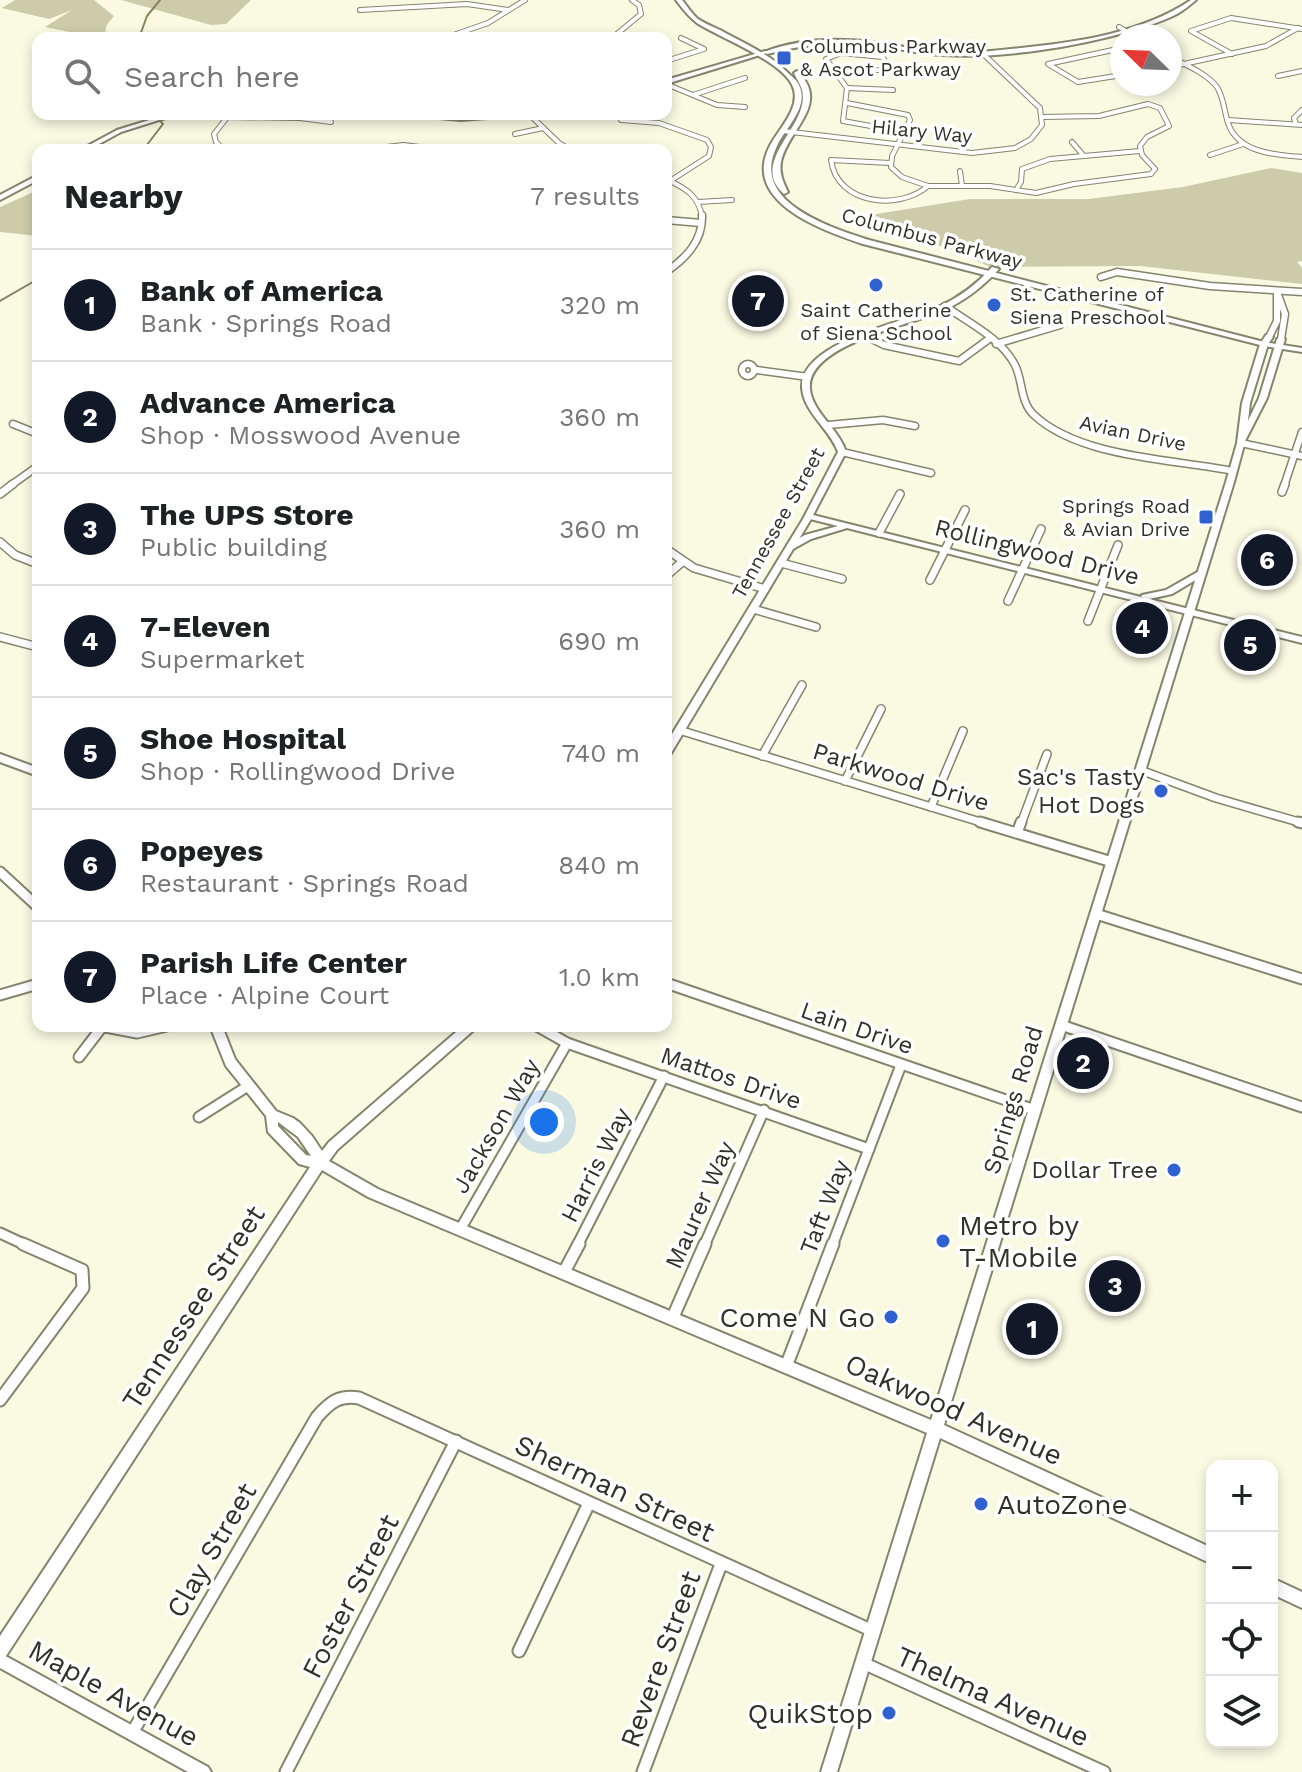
<!DOCTYPE html>
<meta charset="utf-8">
<style>
body{margin:0;font-family:"Work Sans",sans-serif;background:#f2f2f2;color:#202124}
.controls{position:absolute;right:24px;bottom:24px;display:grid;overflow:hidden;border-radius:16px;box-shadow:0 4px 12px #0003}
.controls button{width:72px;height:72px;display:grid;place-items:center;padding:0;border:0;border-bottom:2px solid #e0e0e0;background:#fff;color:#202124;font:40px sans-serif}
.compass{position:absolute;left:1110px;top:24px;width:72px;height:72px;border-radius:50%;background:#fff;box-shadow:0 4px 12px #0003;rotate:293deg}
.you{position:absolute;left:544px;top:1122px;width:28px;height:28px;margin:-20px;border:6px solid #fff;border-radius:50%;background:#1a73e8;box-shadow:0 0 0 12px #1a73e833}
.badge{display:grid;place-items:center;width:52px;height:52px;border-radius:50%;background:#111827;color:#fff;font-size:26px;font-weight:700}
.pin{position:absolute;translate:-50% -50%;border:4px solid #fff;box-shadow:0 2px 8px #0006}
.list{margin:0;padding:0;list-style:none}
h2{display:flex;justify-content:space-between;align-items:center;height:104px;margin:0;padding:0 32px;font-size:34px}
h2 small{font-size:26px;font-weight:400;color:#757577}
.list li{display:grid;grid-template-columns:52px 1fr auto;gap:24px;align-items:center;box-sizing:border-box;height:112px;padding:0 32px;border-top:2px solid #e0e0e0}
.list b{display:block;font-size:30px;white-space:nowrap}
.list p{margin:0;font-size:26px;white-space:nowrap;color:#757577}
.list em{font-size:26px;font-style:normal;color:#757577}
.icon{flex:none;width:44px;height:44px;fill:none;stroke:currentColor;stroke-width:2;stroke-linecap:round;stroke-linejoin:round}
.map{position:relative;flex:none;width:1302px;height:1772px;overflow:hidden}
.search{position:absolute;background:#fff;box-shadow:0 4px 12px #0003;left:32px;top:32px;width:640px;height:88px;display:flex;align-items:center;gap:20px;box-sizing:border-box;padding:0 28px;border-radius:16px;color:#757577;font-size:30px}
.panel{position:absolute;background:#fff;box-shadow:0 4px 12px #0003;left:32px;top:144px;width:640px;height:888px;border-radius:16px}
.map>svg:first-child{display:block}
</style>
<div class="map">
<svg width="1302" height="1772" viewBox="0 0 1302 1772">
<rect width="100%" height="100%" fill="#fafae3"/>
<g fill="#cca">
<path d="M15,0H94L114,16L106,26L105,37L99,38L45,27L72,10L49,19L2,8Z"/>
<path d="M121,0H251L226,24L211,25Z"/>
<path d="M1271,168L1302,173V261L1297,262L1302,268V284L1140,266L990,267L949,248L878,232L864,216L970,199H1089L1183,187Z"/>
<path d="M38,190V236L0,232V207Z"/>
</g>
<g fill="none" stroke-linecap="round" stroke-linejoin="round">
<g stroke="#85845f" stroke-width="2">
<path d="M139,38L147,16L160,0"/>
<path d="M143,150L163,124L154,114"/>
<path d="M0,301L38,279"/>
</g>
<g stroke="#84846f" stroke-width="6">
<g id="minor-far4">
<path d="M360,10L467,4L508,10"/>
<path d="M1119,27L1134,36"/>
<path d="M445,38L488,23L525,0"/>
<path d="M612,38L641,14L639,5L632,0"/>
<path d="M1122,48L1048,64L1078,82L1122,75"/>
<path d="M1232,54L1191,31L1231,18L1302,29"/>
<path d="M1170,57C1186,65 1206,73 1217,87C1224,98 1224,111 1228,123C1238,153 1275,155 1302,157"/>
<path d="M666,61L704,49L681,38"/>
<path d="M1170,67L1266,46L1298,28"/>
<path d="M838,71L881,70L887,66L883,57L841,53L826,59L847,88L843,121L904,132"/>
<path d="M1278,76L1302,71"/>
<path d="M666,84L717,105L745,107"/>
<path d="M847,88L893,90"/>
<path d="M693,95L745,78"/>
<path d="M847,103L908,115L910,120L892,156L891,167L902,177L928,186H990L1036,193L1074,184L1151,174L1155,169L1142,155L1140,146L1147,137L1169,126L1160,108L1148,104L1099,116L1042,117"/>
<path d="M529,114L559,143L571,150"/>
<path d="M228,117L300,118L331,122"/>
<path d="M621,120L659,123L707,140L711,147L709,156L670,181"/>
<path d="M1228,120L1302,125"/>
<path d="M1296,124L1294,118L1302,110"/>
<path d="M783,131L972,153L1015,148L1031,139L1042,125L1040,108L979,50"/>
<path d="M515,134L543,128"/>
<path d="M1072,142L1083,155"/>
<path d="M224,150L216,142L214,134L229,115"/>
<path d="M362,150L403,145L446,150"/>
<path d="M1210,155L1243,144"/>
<path d="M890,163L831,160C837,205 899,211 928,186"/>
<path d="M960,171L962,186"/>
<path d="M670,181C687,189 699,197 702,217"/>
<path d="M1016,190L1021,182L1022,169L1050,159L1140,151"/>
<path d="M698,202L732,200"/>
</g>
</g>
<g stroke="#84846f" stroke-width="9">
<g id="minor-far3">
<path d="M666,220L701,223"/>
<path d="M666,272C686,258 703,241 702,215"/>
<path d="M1101,277L1117,272L1210,286L1302,292"/>
<path d="M945,306C969,323 1001,338 1015,365C1023,381 1020,402 1034,415C1080,458 1174,459 1233,471"/>
<path d="M868,337L884,345L959,361L989,339"/>
<path d="M1269,337L1277,321V292L1285,314L1281,339"/>
<path d="M996,344L1060,325"/>
<circle cx="748" cy="370" r="6"/>
<path d="M757,370L808,377"/>
<path d="M13,424L38,434"/>
<path d="M828,425L883,420L915,426"/>
<path d="M1241,443L1302,456"/>
<path d="M842,452L931,473"/>
<path d="M10,486L38,466"/>
<path d="M1284,486L1302,432"/>
</g>
</g>
<g stroke="#84846f" stroke-width="10">
<g id="minor-far2">
<path d="M1282,492L1285,484"/>
<path d="M0,494L13,484"/>
<path d="M879,533L900,494"/>
<path d="M0,542L15,555L38,564"/>
<path d="M666,549L694,568L765,589"/>
<path d="M781,563L842,579"/>
<path d="M666,576L682,562"/>
<path d="M930,580L965,510"/>
<path d="M1008,601L1041,529"/>
<path d="M753,609L816,627"/>
<path d="M1088,621L1118,545"/>
<path d="M0,637L38,647"/>
<path d="M679,730L987,824"/>
<path d="M762,756L802,685"/>
<path d="M1140,770L1216,798L1302,823"/>
<path d="M845,781L881,709"/>
<path d="M931,807L963,731"/>
<path d="M1021,824L1047,754"/>
</g>
</g>
<g stroke="#84846f" stroke-width="13">
<g id="minor-far1">
<path d="M980,822L1112,862"/>
<path d="M1298,822L1302,823"/>
<path d="M1017,833L1021,822"/>
<path d="M0,872L38,907"/>
<path d="M1096,914L1302,979"/>
<path d="M666,983L1035,1110"/>
<path d="M0,995L38,984"/>
<path d="M1061,1025L1302,1107"/>
<path d="M100,1026L137,1033L167,1026"/>
<path d="M537,1026L567,1043L869,1149"/>
<path d="M79,1057L102,1027"/>
<path d="M199,1117L248,1086"/>
<path d="M461,1228L567,1043"/>
<path d="M0,1233L28,1246"/>
<path d="M577,1246L664,1076"/>
<path d="M704,1246L764,1110"/>
<path d="M832,1246L901,1065"/>
</g>
</g>
<g stroke="#84846f" stroke-width="15">
<g id="minor">
<path d="M564,1272L579,1244"/>
<path d="M673,1317L705,1244"/>
<path d="M787,1364L833,1244"/>
<path d="M0,1400L83,1288L82,1270L23,1244"/>
<path d="M519,1651L589,1503"/>
<path d="M863,1663L1104,1772"/>
<path d="M132,1733L317,1417C330,1402 339,1395 359,1398L873,1631"/>
<path d="M286,1772L456,1441"/>
<path d="M643,1772L721,1564"/>
</g>
</g>
<g stroke="#84846f" stroke-width="4">
<g id="tertiary">
<path d="M1191,0H1196C1190,5 1184,10 1177,14C1162,22 1146,26 1131,31C1075,47 1001,59 943,55C918,54 894,47 870,45C835,41 801,45 767,54L764,52C799,38 843,38 880,43C900,46 920,50 941,52C967,54 994,51 1021,48C1078,42 1142,33 1191,0Z"/>
<path d="M806,514H809L1141,597L1142,595L1166,590L1201,570L1204,571V575L1172,594L1149,599L1302,637V643L847,528L811,539L793,549H787V545L805,535L838,526L806,518Z"/>
<path d="M0,1653L208,1767L211,1772H188L0,1668Z"/>
</g>
</g>
<g stroke="#84846f" stroke-width="4">
<g id="secondary">
<path d="M765,51L770,52L666,84V80Z"/>
<path d="M169,114H178L121,132L88,150H80L117,130Z"/>
<path d="M413,114L461,116L515,114L512,116L461,120L416,116Z"/>
<path d="M38,175V180L0,200V195Z"/>
<path d="M992,267L999,269C982,288 963,302 940,312C910,325 806,345 810,389C812,412 839,429 846,452L811,519L670,755L666,756V744L803,519L838,452C830,429 804,413 802,388C799,342 906,322 938,307C960,297 976,285 992,267Z"/>
<path d="M1266,335L1273,337L1268,344L1250,403L1248,421L1259,398L1277,339L1281,337L1285,339L1267,398L1245,441L1234,482L944,1425L1212,1548V1564L940,1438L837,1772H821L927,1433L368,1197L322,1170L6,1656L0,1658V1636L310,1167L299,1164L268,1132L266,1116L226,1066L210,1026H222L235,1059L276,1111L293,1118L300,1123L312,1136L322,1151L329,1142L463,1026H477L475,1029L337,1150L329,1161L378,1189L931,1420L1226,482L1237,443L1242,403L1260,344ZM278,1122L298,1137L311,1156L306,1155L278,1126Z"/>
<path d="M0,754L38,768V776L0,762Z"/>
<path d="M1272,1578L1302,1592V1608L1272,1594Z"/>
</g>
</g>
<g stroke="#84846f" stroke-width="4">
<g id="primary">
<path d="M676,0H682C687,6 692,14 698,19C704,23 713,27 720,30C743,43 768,53 787,72C791,76 797,80 799,85C810,107 785,128 777,146C749,202 829,227 869,240L1264,342L1302,348V352L1264,346L863,244C822,230 737,201 772,142C781,127 801,106 793,87C783,61 720,38 697,23C689,17 682,8 676,0Z"/>
<path d="M797,71C832,104 787,130 781,162C779,173 783,182 788,192L784,194C747,161 811,126 802,90C801,85 796,78 794,73Z"/>
</g>
</g>
<use href="#minor-far4" stroke="#fff" stroke-width="4"/>
<use href="#minor-far3" stroke="#fff" stroke-width="6"/>
<use href="#minor-far2" stroke="#fff" stroke-width="7"/>
<use href="#minor-far1" stroke="#fff" stroke-width="9"/>
<use href="#minor" stroke="#fff" stroke-width="11"/>
<use href="#tertiary" fill="#fff" fill-rule="evenodd"/>
<use href="#secondary" fill="#fff" fill-rule="evenodd"/>
<use href="#primary" fill="#fff" fill-rule="evenodd"/>
</g>
<g fill="#2f61d0" stroke="#fff" stroke-width="3">
<rect x="776" y="50" width="16" height="16" rx="4"/>
<circle cx="876" cy="285" r="8"/>
<circle cx="994" cy="305" r="8"/>
<rect x="1198" y="509" width="16" height="16" rx="4"/>
<circle cx="1161" cy="791" r="8"/>
<circle cx="1174" cy="1170" r="8"/>
<circle cx="943" cy="1241" r="8"/>
<circle cx="891" cy="1317" r="8"/>
<circle cx="981" cy="1504" r="8"/>
<circle cx="889" cy="1713" r="8"/>
</g>
<g text-anchor="middle" stroke-width="7" stroke-linejoin="round" paint-order="stroke">
<g font-size="20" fill="#313128" stroke="#fff" text-anchor="start">
<text x="800" y="53">Columbus Parkway<tspan x="800" dy="23">&amp; Ascot Parkway</tspan></text>
<text x="1010" y="301">St. Catherine of<tspan x="1010" dy="23">Siena Preschool</tspan></text>
<text x="876" y="317" text-anchor="middle">Saint Catherine<tspan x="876" dy="23">of Siena School</tspan></text>
<text x="1190" y="513" text-anchor="end">Springs Road<tspan x="1190" dy="23">&amp; Avian Drive</tspan></text>
</g>
<g font-size="20" fill="#313128" stroke="#fff">
<text transform="translate(922 131) rotate(6)" y="7">Hilary Way</text>
<text transform="translate(932 238) rotate(15)" y="7">Columbus Parkway</text>
<text transform="translate(1133 433) rotate(12)" y="7">Avian Drive</text>
<text transform="translate(778 523) rotate(-61)" y="7">Tennessee Street</text>
</g>
<g font-size="24" fill="#313128" stroke="#fff">
<text transform="translate(1037 552) rotate(14)" y="8">Rollingwood Drive</text>
<text transform="translate(901 777) rotate(17)" y="8">Parkwood Drive</text>
<text transform="translate(857 1028) rotate(19)" y="8">Lain Drive</text>
<text transform="translate(731 1078) rotate(19)" y="8">Mattos Drive</text>
<text transform="translate(1013 1100) rotate(-73)" y="8">Springs Road</text>
<text transform="translate(496 1126) rotate(-60)" y="8">Jackson Way</text>
<text transform="translate(596 1165) rotate(-63)" y="8">Harris Way</text>
<text transform="translate(700 1205) rotate(-66)" y="8">Maurer Way</text>
<text transform="translate(825 1207) rotate(-69)" y="8">Taft Way</text>
</g>
<g font-size="24" fill="#313128" stroke="#fff" text-anchor="end">
<text x="1145" y="785">Sac's Tasty<tspan x="1145" dy="28">Hot Dogs</tspan></text>
<text x="1158" y="1178">Dollar Tree</text>
</g>
<g font-size="28" fill="#313128" stroke="#fff" text-anchor="start">
<text x="959" y="1235">Metro by<tspan x="959" dy="32">T-Mobile</tspan></text>
<text x="875" y="1327" text-anchor="end">Come N Go</text>
<text x="997" y="1514">AutoZone</text>
<text x="873" y="1723" text-anchor="end">QuikStop</text>
</g>
<g font-size="28" fill="#313128" stroke="#fff">
<text transform="translate(193 1307) rotate(-57)" y="10">Tennessee Street</text>
<text transform="translate(954 1409) rotate(24)" y="10">Oakwood Avenue</text>
<text transform="translate(615 1488) rotate(25)" y="10">Sherman Street</text>
<text transform="translate(211 1550) rotate(-60)" y="10">Clay Street</text>
<text transform="translate(350 1596) rotate(-63)" y="10">Foster Street</text>
<text transform="translate(660 1659) rotate(-70)" y="10">Revere Street</text>
<text transform="translate(114 1693) rotate(29)" y="10">Maple Avenue</text>
<text transform="translate(993 1696) rotate(24)" y="10">Thelma Avenue</text>
</g>
</g>
</svg>
<div class="controls">
<button>+</button>
<button>−</button>
<button><svg class="icon" aria-label="locate" viewBox="0 0 24 24"><circle cx="12" cy="12" r="6"/><path d="M12 2v4M12 18v4M2 12h4M18 12h4"/></svg></button>
<button><svg class="icon" aria-label="layers" viewBox="0 0 24 24"><path d="M12 4l9 5-9 5-9-5zM3 14l9 5 9-5"/></svg></button>
</div>
<svg class="compass" viewBox="-18 -18 36 36"><path d="M0-13l5 13h-10z" fill="#e53935"/><path d="M0 13l5-13h-10z" fill="#757577"/></svg>
<div class="you"></div>
<div class="pin badge" style="left:1032px;top:1329px">1</div>
<div class="pin badge" style="left:1083px;top:1063px">2</div>
<div class="pin badge" style="left:1115px;top:1286px">3</div>
<div class="pin badge" style="left:1142px;top:628px">4</div>
<div class="pin badge" style="left:1250px;top:645px">5</div>
<div class="pin badge" style="left:1267px;top:560px">6</div>
<div class="pin badge" style="left:758px;top:301px">7</div>
<div class="search"><svg class="icon" aria-label="search" viewBox="0 0 24 24"><circle cx="10" cy="10" r="6"/><path d="M15 15l6 6"/></svg>Search here</div>
<section class="panel">
<h2>Nearby<small>7 results</small></h2>
<ul class="list">
<li><span class="badge">1</span><div><b>Bank of America</b><p>Bank · Springs Road</p></div><em>320 m</em></li>
<li><span class="badge">2</span><div><b>Advance America</b><p>Shop · Mosswood Avenue</p></div><em>360 m</em></li>
<li><span class="badge">3</span><div><b>The UPS Store</b><p>Public building</p></div><em>360 m</em></li>
<li><span class="badge">4</span><div><b>7-Eleven</b><p>Supermarket</p></div><em>690 m</em></li>
<li><span class="badge">5</span><div><b>Shoe Hospital</b><p>Shop · Rollingwood Drive</p></div><em>740 m</em></li>
<li><span class="badge">6</span><div><b>Popeyes</b><p>Restaurant · Springs Road</p></div><em>840 m</em></li>
<li><span class="badge">7</span><div><b>Parish Life Center</b><p>Place · Alpine Court</p></div><em>1.0 km</em></li>
</ul>
</section>
</div>
